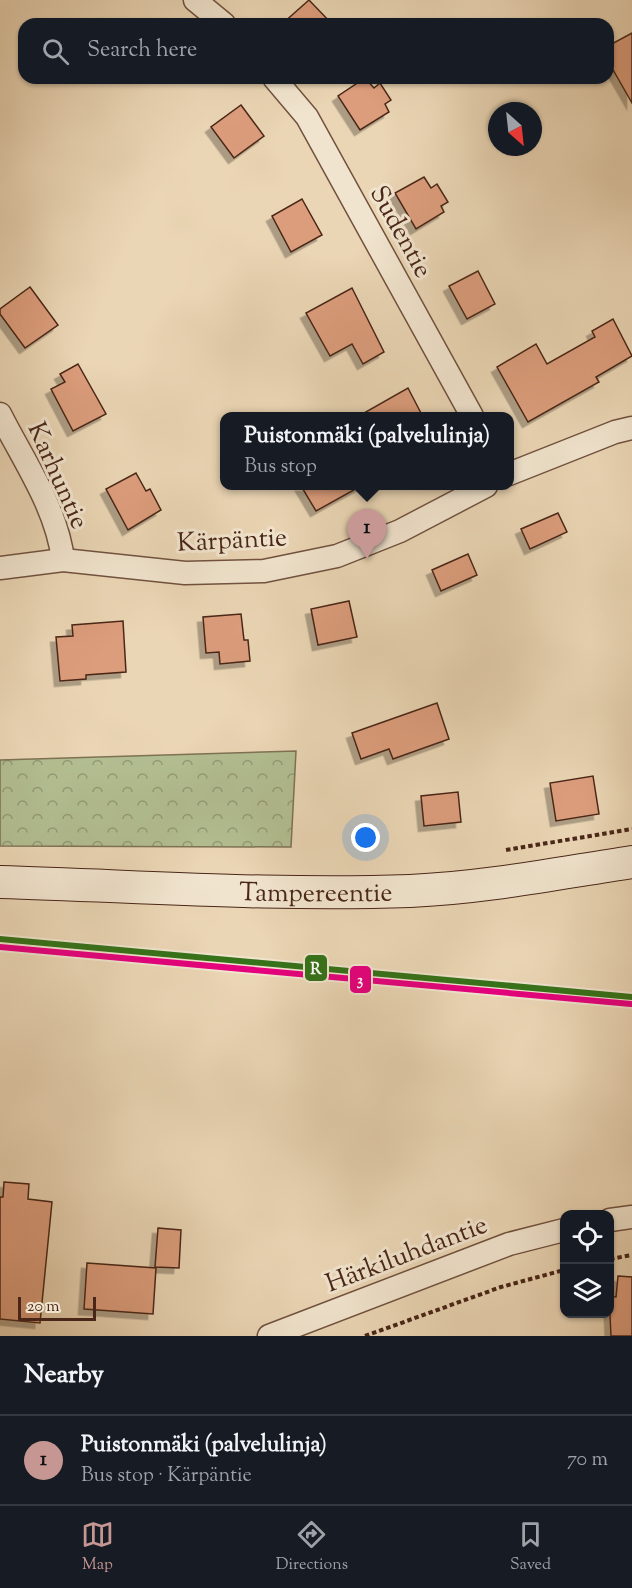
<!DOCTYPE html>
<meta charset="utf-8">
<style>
body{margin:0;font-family:"Sorts Mill Goudy",serif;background:#20242c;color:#f1f3f6}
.controls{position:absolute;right:18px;bottom:18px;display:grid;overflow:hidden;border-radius:12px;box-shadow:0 2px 4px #0004}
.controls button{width:54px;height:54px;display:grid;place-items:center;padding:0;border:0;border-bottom:2px solid #363941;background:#171b24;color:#f1f3f6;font:30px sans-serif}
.compass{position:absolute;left:488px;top:102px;width:54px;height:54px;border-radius:50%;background:#171b24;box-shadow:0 2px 4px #0004;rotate:153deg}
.scale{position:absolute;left:18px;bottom:15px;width:78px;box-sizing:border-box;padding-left:6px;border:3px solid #492618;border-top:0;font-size:16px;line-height:21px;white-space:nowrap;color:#492618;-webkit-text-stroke:4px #f1e4ce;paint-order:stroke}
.you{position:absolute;left:366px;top:838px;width:21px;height:21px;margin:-15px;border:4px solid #fff;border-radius:50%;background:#1a73e8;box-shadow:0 0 0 9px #1a73e833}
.badge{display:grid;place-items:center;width:39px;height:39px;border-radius:50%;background:#c59692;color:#111;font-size:20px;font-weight:700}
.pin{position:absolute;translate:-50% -50px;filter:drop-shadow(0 2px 3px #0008)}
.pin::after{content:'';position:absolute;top:32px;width:21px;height:18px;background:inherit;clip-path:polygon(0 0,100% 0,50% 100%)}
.popup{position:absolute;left:220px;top:412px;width:294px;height:78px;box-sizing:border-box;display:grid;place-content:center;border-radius:12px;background:#171b24;filter:drop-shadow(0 2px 4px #0005);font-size:20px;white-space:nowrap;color:#9ea1a6}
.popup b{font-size:22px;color:#f1f3f6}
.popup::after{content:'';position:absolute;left:50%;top:100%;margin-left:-12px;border:12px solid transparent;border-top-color:#171b24}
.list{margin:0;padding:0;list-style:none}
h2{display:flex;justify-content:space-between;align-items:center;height:78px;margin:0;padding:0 24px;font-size:26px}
h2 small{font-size:20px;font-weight:400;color:#9ea1a6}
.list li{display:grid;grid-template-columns:39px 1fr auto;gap:18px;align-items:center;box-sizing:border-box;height:90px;padding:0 24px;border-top:2px solid #363941}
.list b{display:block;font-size:22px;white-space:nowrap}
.list p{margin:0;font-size:20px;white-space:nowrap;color:#9ea1a6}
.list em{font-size:20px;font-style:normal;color:#9ea1a6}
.icon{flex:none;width:33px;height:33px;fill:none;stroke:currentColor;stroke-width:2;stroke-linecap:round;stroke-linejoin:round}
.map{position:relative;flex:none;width:632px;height:1336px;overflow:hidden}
.search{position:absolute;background:#171b24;box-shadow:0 2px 4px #0004;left:18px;right:18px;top:18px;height:66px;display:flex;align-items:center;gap:15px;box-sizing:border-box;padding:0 21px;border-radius:18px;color:#9ea1a6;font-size:22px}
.sheet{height:168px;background:#171b24}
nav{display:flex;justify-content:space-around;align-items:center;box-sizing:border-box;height:84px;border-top:2px solid #363941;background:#171b24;font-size:16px;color:#9ea1a6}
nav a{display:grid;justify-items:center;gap:3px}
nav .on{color:#c59692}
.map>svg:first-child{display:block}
</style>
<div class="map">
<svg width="632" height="1336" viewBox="0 0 632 1336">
<defs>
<pattern id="forest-crowns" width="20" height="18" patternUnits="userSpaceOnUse" patternTransform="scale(1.5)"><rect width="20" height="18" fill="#b2be91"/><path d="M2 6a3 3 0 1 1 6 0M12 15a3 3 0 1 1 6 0" fill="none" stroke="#939a75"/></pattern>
<filter id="shadow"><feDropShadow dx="-5.5" dy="5.5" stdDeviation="0" flood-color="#0004"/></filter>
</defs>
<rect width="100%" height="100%" fill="#ead5b4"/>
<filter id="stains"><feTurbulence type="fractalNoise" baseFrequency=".00333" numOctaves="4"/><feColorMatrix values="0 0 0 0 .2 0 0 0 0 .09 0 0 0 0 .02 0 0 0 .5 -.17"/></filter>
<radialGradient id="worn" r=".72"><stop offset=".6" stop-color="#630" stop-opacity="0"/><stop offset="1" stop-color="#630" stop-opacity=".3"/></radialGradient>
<path fill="url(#forest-crowns)" stroke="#7e7254" stroke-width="1.5" d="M296,751L291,847L0,846V760Z"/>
<g fill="#dc9d7b" stroke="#492618" stroke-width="1.5" filter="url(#shadow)">
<path d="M309,0L332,24H282Z"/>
<path d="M632,33V103L608,61V46Z"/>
<path d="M365,78L374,88L380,83L391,100L385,104L389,112L360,130L338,96Z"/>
<path d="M241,105L264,136L234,158L211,127Z"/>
<path d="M424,177L431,188L437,184L448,202L441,206L444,212L416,229L395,193Z"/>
<path d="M302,199L322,235L291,252L272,216Z"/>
<path d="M478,271L495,304L467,319L449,286Z"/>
<path d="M30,287L58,325L25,348L0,314V309Z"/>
<path d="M352,288L384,352L363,364L352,344L330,356L306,313Z"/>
<path d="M613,319L632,356L596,377L599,382L528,422L497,367L536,344L547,364L595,337L592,331Z"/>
<path d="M78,364L106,414L73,431L51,389L65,382L60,374Z"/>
<path d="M408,388L423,417H357Z"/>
<path d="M136,473L146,491L150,489L161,510L128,530L106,489Z"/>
<path d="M301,486H361L316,511Z"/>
<path d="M558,513L567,532L530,549L521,529Z"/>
<path d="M468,554L477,575L441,591L432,570Z"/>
<path d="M349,601L357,637L318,645L311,609Z"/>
<path d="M241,614L244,640H248L250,661L220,664L219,652L206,653L203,617Z"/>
<path d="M123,621L126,672L86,675V679L60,681L56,637L73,636L72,625Z"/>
<path d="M437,703L449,739L393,759L389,749L361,759L352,733Z"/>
<path d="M593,776L599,814L556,821L550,783Z"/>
<path d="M458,792L461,822L424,826L421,796Z"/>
<path d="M4,1182L29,1184L28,1199L52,1202L40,1323L0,1319V1197H3Z"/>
<path d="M158,1228L181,1230L179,1268L155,1267Z"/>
<path d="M87,1263L156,1268L153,1314L84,1309Z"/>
<path d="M618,1276L632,1277V1336H611L609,1296L616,1297Z"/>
</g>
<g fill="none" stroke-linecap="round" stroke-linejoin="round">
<g stroke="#71523f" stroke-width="25">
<g id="minor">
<path d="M195,0L224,24"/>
<path d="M274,78L307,117L472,416"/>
<path d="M0,414C23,460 57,508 63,560"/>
<path d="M509,474L615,432L632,428"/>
<path d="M0,568L63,560L185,573L264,571L337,556L400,531L486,486"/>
<path d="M610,1220L632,1217"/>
<path d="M269,1336L509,1244L564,1230"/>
</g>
</g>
<g stroke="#492618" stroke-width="34">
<g id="secondary">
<path id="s1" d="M0,882C136,886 274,896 410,891C484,888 559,873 632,862"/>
</g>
</g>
<g stroke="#492618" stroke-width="4" stroke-dasharray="4.5 3" stroke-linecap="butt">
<path d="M506,850L632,829"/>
<path d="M610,1259L632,1255"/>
<path d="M365,1336L501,1287L564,1270"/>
</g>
<use href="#minor" stroke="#f1e4ce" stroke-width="22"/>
<use href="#secondary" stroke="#f1e4ce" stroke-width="32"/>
<g stroke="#f1e4ce" stroke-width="10">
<path id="rail-1" d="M0,939L632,997"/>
</g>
<g stroke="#f1e4ce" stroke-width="10">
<path id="rail-2" d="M0,947L631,1004"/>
</g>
<use href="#rail-1" stroke="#357219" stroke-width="6"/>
<use href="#rail-2" stroke="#e5007d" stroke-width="6"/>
</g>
<g text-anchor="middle" stroke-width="6" stroke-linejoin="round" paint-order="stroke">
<g font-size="26" fill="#492618" stroke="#f1e4ce">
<text transform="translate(402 231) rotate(61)" y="9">Sudentie</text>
<text transform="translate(59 475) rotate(66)" y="9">Karhuntie</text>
<text transform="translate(232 539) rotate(-3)" y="9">Kärpäntie</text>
<text dy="9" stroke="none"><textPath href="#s1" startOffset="316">Tampereentie</textPath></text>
<text transform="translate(406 1253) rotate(-21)" y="9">Härkiluhdantie</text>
</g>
</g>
<g stroke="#f1e4ce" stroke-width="2">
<rect x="304" y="954" width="24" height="28" rx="6" fill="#357219"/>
<rect x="349" y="965" width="23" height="29" rx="6" fill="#e5007d"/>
</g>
<g font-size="16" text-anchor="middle" font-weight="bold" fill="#fff">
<text x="316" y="974">R</text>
<text x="360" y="985">3</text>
</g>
<rect width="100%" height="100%" filter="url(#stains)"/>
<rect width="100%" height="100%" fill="url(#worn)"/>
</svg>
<div class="controls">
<button><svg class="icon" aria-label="locate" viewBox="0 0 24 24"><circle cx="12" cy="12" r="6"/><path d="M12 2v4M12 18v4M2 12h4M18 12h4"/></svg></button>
<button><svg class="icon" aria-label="layers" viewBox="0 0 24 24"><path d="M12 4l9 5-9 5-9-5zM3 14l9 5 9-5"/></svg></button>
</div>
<svg class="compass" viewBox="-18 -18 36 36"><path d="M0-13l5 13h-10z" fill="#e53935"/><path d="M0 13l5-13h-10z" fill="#9ea1a6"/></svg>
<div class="scale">20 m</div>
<div class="you"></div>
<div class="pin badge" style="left:367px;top:559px">1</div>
<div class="popup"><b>Puistonmäki (palvelulinja)</b>Bus stop</div>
<div class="search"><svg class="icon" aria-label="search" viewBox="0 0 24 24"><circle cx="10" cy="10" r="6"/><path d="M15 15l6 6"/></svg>Search here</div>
</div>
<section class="sheet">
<h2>Nearby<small></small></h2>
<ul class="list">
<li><span class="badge">1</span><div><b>Puistonmäki (palvelulinja)</b><p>Bus stop · Kärpäntie</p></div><em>70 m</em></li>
</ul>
</section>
<nav>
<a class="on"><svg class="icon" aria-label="map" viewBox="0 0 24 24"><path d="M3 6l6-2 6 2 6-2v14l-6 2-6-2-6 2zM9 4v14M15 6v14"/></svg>Map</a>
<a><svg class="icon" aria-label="directions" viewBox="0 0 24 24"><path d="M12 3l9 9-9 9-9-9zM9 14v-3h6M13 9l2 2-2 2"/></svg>Directions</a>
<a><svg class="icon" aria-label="saved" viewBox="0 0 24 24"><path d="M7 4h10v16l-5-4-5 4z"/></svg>Saved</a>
</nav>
